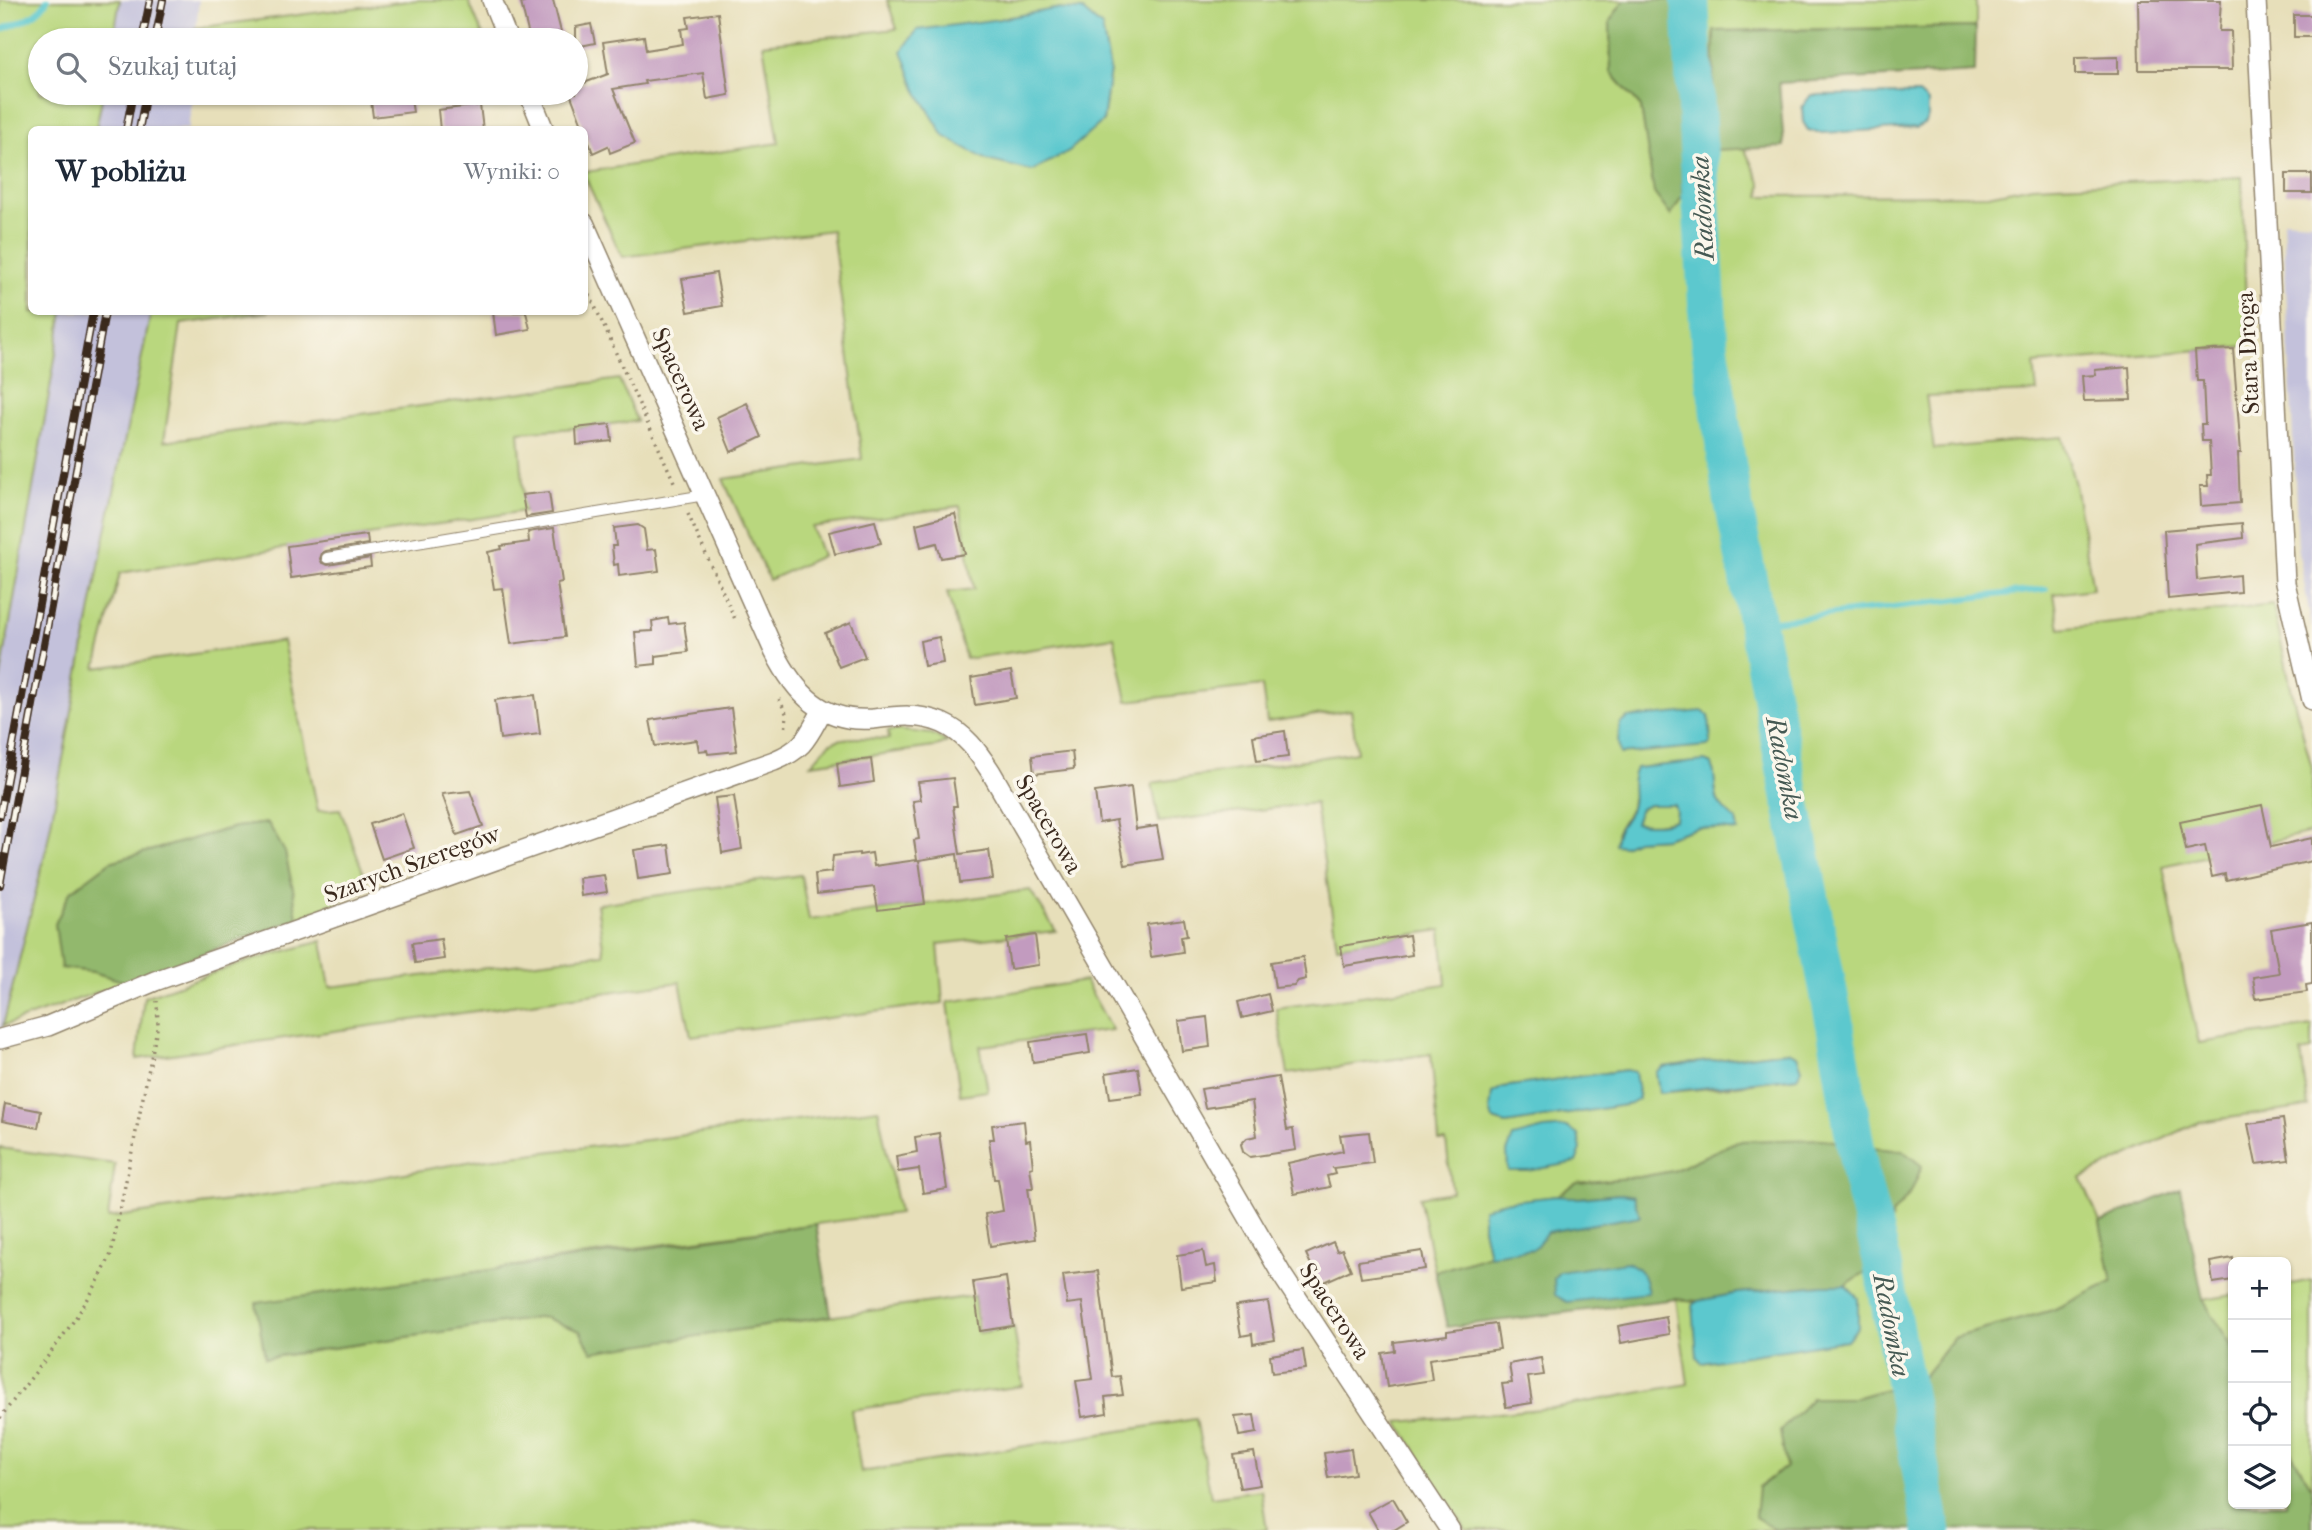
<!DOCTYPE html>
<html lang="pl">
<meta charset="utf-8">
<style>
body{margin:0;font-family:"IM FELL French Canon",serif;background:#f6f6f7;color:#1f2937}
.controls{position:absolute;right:21px;bottom:21px;display:grid;overflow:hidden;border-radius:10px;box-shadow:0 2px 5px #0004}
.controls button{width:63px;height:63px;display:grid;place-items:center;padding:0;border:0;border-bottom:2px solid #e0e1e3;background:#fff;color:#1f2937;font:35px sans-serif}
.list{margin:0;padding:0;list-style:none}
h2{display:flex;justify-content:space-between;align-items:center;height:91px;margin:0;padding:0 28px;font-size:30px}
h2 small{font-size:23px;font-weight:400;color:#747a83}
.icon{flex:none;width:38px;height:38px;fill:none;stroke:currentColor;stroke-width:2;stroke-linecap:round;stroke-linejoin:round}
.map{position:relative;flex:none;width:2312px;height:1530px;overflow:hidden}
.search{position:absolute;background:#fff;box-shadow:0 2px 5px #0004;left:28px;top:28px;width:560px;height:77px;display:flex;align-items:center;gap:18px;box-sizing:border-box;padding:0 24px;border-radius:38px;color:#747a83;font-size:26px}
.panel{position:absolute;background:#fff;box-shadow:0 2px 5px #0004;left:28px;top:126px;width:560px;height:189px;border-radius:10px}
.map>svg:first-child{display:block}
</style>
<div class="map">
<svg width="2312" height="1530" viewBox="0 0 2312 1530">
<rect width="100%" height="100%" fill="#fbf7ec"/>
<filter id="ink" filterUnits="userSpaceOnUse"><feTurbulence type="fractalNoise" baseFrequency=".0143" numOctaves="2"/><feDisplacementMap in="SourceGraphic" scale="14" xChannelSelector="R" yChannelSelector="G"/><feConvolveMatrix kernelMatrix="1 2 1 2 8 2 1 2 1" color-interpolation-filters="sRGB"/></filter>
<filter id="wash" filterUnits="userSpaceOnUse"><feTurbulence type="fractalNoise" baseFrequency=".00686" numOctaves="4" result="noise"/><feDisplacementMap in="SourceGraphic" scale="28" xChannelSelector="R" yChannelSelector="G"/><feGaussianBlur stdDeviation="1.57" result="paint"/><feColorMatrix in="noise" values="0 0 0 0 0 0 0 0 0 0 0 0 0 0 0 0 0 1.4 0 .05"/><feComposite in="paint" operator="in"/></filter>
<g filter="url(#wash)">
<rect width="100%" height="100%" fill="#e7dfba"/>
<g fill="#c3c1db">
<path d="M120,0H199L195,40H113Z"/>
<path d="M103,93H193L188,129L96,130Z"/>
<path d="M2283,220L2312,222V630L2298,547Z"/>
<path d="M63,312H151L100,560L46,850L3,1025L0,1053V681Z"/>
</g>
<g fill="#b9d77e" stroke="#7a804e" stroke-width="2" fill-rule="evenodd">
<path d="M0,0H120L113,40H40V93H103L96,129L32,130V312H63L0,681Z"/>
<path d="M416,0H468L485,40H195V28Z"/>
<path d="M887,0H1624L1610,21L1611,72L1641,107L1647,144L1680,54L1679,0H1976V27L1714,31L1713,150L1744,148L1761,184L1760,196L1988,195L2032,186L2242,177L2247,346L2034,364L2037,392L1926,396L1934,449L2062,437L2075,485L2093,589L2054,594L2060,629L2273,605L2293,697L2312,768V832L2163,866L2185,984L2199,1043L2312,1026V1050L2301,1052L2308,1107L2199,1122L2081,1178L2100,1222L2112,1282L2053,1310L1954,1338L1921,1379L1855,1398H1811L1786,1467L1758,1487L1856,1528V1530H1466L1398,1422L1553,1408L1688,1384L1676,1299L1698,1301L1693,1305L1702,1363L1770,1350L1858,1327V1299L1845,1285L1870,1269L1888,1243L1892,1215L1911,1192L1903,1151L1737,1141L1673,1171L1640,1177L1577,1183L1556,1196L1535,1199L1483,1227L1489,1255L1435,1272L1419,1197L1452,1192L1446,1141H1439L1431,1054L1288,1074L1276,1008L1446,984L1441,930L1337,946L1315,803L1159,822L1152,783L1357,752L1351,710L1267,722L1262,686L1127,701L1114,637L966,659L947,592L974,589L960,506L812,527L822,556L769,580L723,479L862,459L832,230L622,257L585,177V172L779,143L763,44L897,29ZM1008,17L1102,27L1110,70L1103,122L1000,19ZM1704,761L1712,765C1719,794 1708,798 1736,820L1738,830L1699,827L1665,838L1635,840L1624,846L1616,833L1631,808L1632,799ZM1787,1051L1802,1069L1796,1077L1724,1087L1659,1093L1663,1067ZM1626,1070L1635,1072L1631,1104L1506,1124L1493,1120L1503,1087Z"/>
<path d="M151,312H269L181,324L164,441L619,379L637,421L576,428L519,432L525,511L120,573L96,668L283,641L318,811L340,809L369,888L297,919L293,889L268,823L235,827L110,862L61,968L93,972L126,982L3,1026L46,850L100,560Z"/>
<path d="M897,730L932,734L947,742L934,747L811,764C817,758 824,748 831,743C843,735 874,739 889,739L888,731Z"/>
<path d="M1649,805H1674L1676,811L1675,820C1660,825 1650,824 1635,823L1640,809Z"/>
<path d="M801,875L809,920L1030,890L1056,931L938,944L943,1003L691,1036L680,982L137,1059L144,997L245,962L322,941L330,987L604,954L597,904Z"/>
<path d="M1085,981L1112,1030L980,1046L988,1091L960,1095L948,1002Z"/>
<path d="M878,1109L899,1213L635,1248L456,1275L265,1358L543,1317L581,1331L592,1351L974,1296L978,1333L1014,1327L1023,1386L851,1410L861,1472L1196,1419L1211,1497L1261,1490L1267,1530H0V1148L115,1164L108,1218L320,1188L479,1160L663,1138Z"/>
<path d="M2312,1280V1488L2286,1444V1285Z"/>
<path d="M2233,1295V1348L2203,1300Z"/>
</g>
<g fill="#92b86d" stroke="#667146" stroke-width="2">
<path d="M1624,0H1679L1682,196L1671,216L1654,193L1641,107L1611,72L1610,21Z"/>
<path d="M1976,27L1975,72L1779,83L1784,147L1712,150L1714,31Z"/>
<path d="M268,823L285,852L293,889L297,919L126,982L93,972L61,968L55,924L70,892L110,862L235,827Z"/>
<path d="M1823,1139L1863,1147L1903,1151L1922,1166L1911,1192L1892,1215L1888,1243L1870,1269L1845,1285H1823L1738,1293L1698,1301L1676,1299L1447,1327L1435,1272L1489,1255L1534,1249L1547,1232L1639,1216L1633,1196L1621,1194L1579,1198L1556,1196L1577,1183L1640,1177L1673,1171L1737,1141Z"/>
<path d="M2181,1189L2203,1300L2233,1348V1504H2286V1444L2312,1488V1530L1775,1529L1755,1517L1758,1487L1786,1467L1780,1431L1812,1398H1855L1921,1379L1954,1338L2053,1310L2112,1282L2100,1222Z"/>
<path d="M816,1224L831,1316L592,1352L580,1331L543,1317L265,1358L256,1303Z"/>
</g>
<g fill="#5bc8ce" stroke="#4b7976" stroke-width="2" fill-rule="evenodd">
<path d="M1054,9L1082,10L1102,27L1110,70L1103,121L1069,151L1032,171L987,160L944,136L916,89L902,51L917,30L1000,19Z"/>
<path d="M1919,94L1928,102V117L1924,124L1916,128L1822,133L1808,130L1803,122L1802,107L1811,95Z"/>
<path d="M1703,711L1709,716L1711,743L1707,746L1620,754L1618,741L1620,724L1627,718Z"/>
<path d="M1704,761L1712,764C1720,795 1707,797 1736,820L1738,831L1699,827L1665,838L1636,840L1624,846L1615,845C1616,825 1626,824 1631,808C1636,795 1628,786 1636,768ZM1649,805H1674L1676,811L1675,820C1660,826 1650,824 1635,823L1640,809Z"/>
<path d="M1787,1051L1797,1055L1802,1069L1797,1077L1659,1093L1656,1072L1663,1067Z"/>
<path d="M1626,1070L1635,1072L1639,1099L1631,1104L1506,1124L1493,1120L1490,1110L1492,1093L1503,1087Z"/>
<path d="M1567,1127L1578,1135L1581,1149L1576,1162L1528,1171H1508L1507,1152L1513,1137L1544,1129Z"/>
<path d="M1621,1194L1633,1196L1640,1216L1547,1232L1534,1249L1489,1255L1483,1227V1209L1502,1202L1556,1196L1579,1198Z"/>
<path d="M1627,1262C1642,1268 1645,1277 1648,1293L1567,1302L1555,1295L1554,1278L1559,1272Z"/>
<path d="M1823,1285H1845L1858,1298V1327L1847,1340L1702,1363L1697,1357L1693,1305L1698,1301L1738,1293Z"/>
</g>
<g fill="none" stroke-linecap="round" stroke-linejoin="round">
<g stroke="#5bc8ce" stroke-width="6">
<path d="M0,30C17,23 39,17 47,0"/>
<path d="M1757,623L2046,589"/>
</g>
<path stroke="#5bc8ce" stroke-width="38" d="M1690,0L1709,340L1732,496L1835,1025L1861,1178L1881,1257L1932,1530"/>
</g>
<g id="blocks">
<g fill="#c29bbf">
<path d="M524,0H553L563,40H530L521,3L524,2Z"/>
<path d="M2138,0H2221L2219,31H2231L2232,70H2139Z"/>
<path d="M718,13L729,95L707,99L703,73L644,81L645,84L613,89L635,143L610,153L608,146L593,153L570,93H576V86L608,74L603,42L644,36L646,50L683,44L681,29L689,28L687,17Z"/>
<rect x="2294" y="15" width="18" height="22"/>
<path d="M591,24L595,43L576,47V27Z"/>
<path d="M2118,57V74H2075V58Z"/>
<path d="M370,93H410L413,112L373,117Z"/>
<path d="M480,105L483,130H440L438,110Z"/>
<rect x="2286" y="174" width="26" height="19"/>
<path d="M716,273L722,306L688,312L682,279Z"/>
<path d="M493,312H526L530,329L496,335Z"/>
<path d="M2233,349L2241,453H2238L2240,503L2201,506L2200,486H2208L2207,475H2211L2209,441H2202L2201,424H2205L2203,381H2197L2195,351Z"/>
<path d="M2129,367L2131,400L2084,401L2082,376L2096,375L2095,370Z"/>
<path d="M747,403L762,437L731,452L717,417Z"/>
<path d="M610,424L612,441L577,445L576,428Z"/>
<path d="M549,492L552,513L526,517L522,495Z"/>
<path d="M955,514L965,554L941,558L937,543L921,547L916,524Z"/>
<path d="M875,521L881,543L835,554L829,532Z"/>
<path d="M2242,523L2243,538L2195,544L2197,580L2239,575L2240,592L2168,599L2164,530Z"/>
<path d="M638,525L644,529L647,550L656,549L659,571L619,576L618,564L614,565L612,546H616L614,528Z"/>
<path d="M554,528L562,582L557,583L565,637L511,644L503,588L494,589L488,552L502,549L501,546L529,542L528,532Z"/>
<path d="M367,535L368,544L326,551L322,553L320,559L322,563L328,565L370,558L371,567L291,578L287,546Z"/>
<path d="M668,618L669,624L684,622L688,652L656,656V664L638,666L635,632L653,631L652,621Z"/>
<path d="M851,622L865,657L839,667L825,633Z"/>
<path d="M939,637L943,663L924,666L920,641Z"/>
<path d="M1011,671L1016,698L975,705L971,678Z"/>
<path d="M535,695L540,734L500,739L495,700Z"/>
<path d="M731,708L737,751L708,754L707,750L699,751L697,740L655,746L650,720Z"/>
<path d="M1285,731L1288,757L1257,761L1253,736Z"/>
<path d="M1072,751L1074,769L1034,774L1032,756Z"/>
<path d="M871,759L874,782L840,787L837,763Z"/>
<path d="M953,778L957,806H953L960,854L989,850L993,879L960,883L957,854L919,860L925,904L878,910L874,887L817,894L815,874L831,872L833,856L859,853V855L872,853L874,866L917,860L914,840L919,839L913,801L921,800L918,782Z"/>
<path d="M1131,787L1136,829L1157,826L1163,859L1125,865L1116,820L1099,823L1095,792Z"/>
<path d="M470,791L483,826L457,835L442,794Z"/>
<path d="M734,796L742,849L722,853L715,798Z"/>
<path d="M2262,805L2271,847L2312,838V861L2226,880L2225,874L2212,877L2205,846L2186,850L2180,822Z"/>
<path d="M402,813L414,848L382,859L370,824Z"/>
<path d="M669,845L673,874L638,879L634,850Z"/>
<path d="M604,875L607,892L581,896L579,878Z"/>
<path d="M1184,919L1187,936L1181,937L1183,952L1151,957L1147,924Z"/>
<path d="M2312,922V984L2306,985L2307,992L2256,999L2253,977L2279,973L2271,929Z"/>
<path d="M1035,935L1039,965L1010,969L1006,939Z"/>
<path d="M1409,935L1412,955L1344,966L1341,946Z"/>
<path d="M441,939L444,959L415,963L412,943Z"/>
<path d="M1303,957L1306,979L1298,981L1294,986L1275,988L1271,962Z"/>
<path d="M1268,994L1272,1011L1242,1018L1238,1002Z"/>
<path d="M1207,1017L1210,1047L1182,1051L1178,1021Z"/>
<path d="M1087,1034L1090,1053L1033,1062L1030,1042Z"/>
<path d="M1138,1068L1142,1094L1110,1098L1106,1073Z"/>
<path d="M1278,1077L1287,1130L1293,1129L1296,1150L1250,1157L1243,1152L1241,1144L1247,1138L1257,1136L1252,1101L1205,1108L1201,1089Z"/>
<path d="M5,1104L41,1111L38,1128L2,1121Z"/>
<path d="M2283,1119L2289,1160L2256,1164L2248,1124Z"/>
<path d="M1024,1121L1026,1141L1030,1140L1033,1167L1030,1168L1033,1188H1028L1035,1239L990,1246L985,1214L1003,1211L998,1179H994L989,1139H994L992,1125Z"/>
<path d="M1369,1132L1373,1163L1333,1168L1335,1174L1327,1176L1330,1187L1294,1194L1288,1163L1343,1151L1340,1135Z"/>
<path d="M939,1133L947,1189L923,1193L919,1169L898,1172L896,1156L917,1152L915,1137Z"/>
<path d="M1333,1242L1337,1251L1342,1249L1351,1270L1320,1284L1306,1254Z"/>
<path d="M1203,1251L1206,1267L1215,1265L1217,1282L1181,1287L1177,1255Z"/>
<path d="M1422,1251L1425,1269L1361,1278L1358,1261Z"/>
<path d="M2233,1258V1280L2213,1283L2210,1262Z"/>
<path d="M1098,1271L1112,1377L1120,1376L1123,1395L1105,1397L1107,1413L1082,1417L1076,1381L1093,1379L1082,1302L1067,1304L1063,1275Z"/>
<path d="M1006,1277L1013,1326L980,1331L973,1282Z"/>
<path d="M1268,1302L1275,1340L1253,1344L1252,1334L1241,1336L1236,1306Z"/>
<path d="M1666,1317L1669,1334L1621,1343L1618,1326Z"/>
<path d="M1496,1324L1500,1349L1429,1359L1432,1380L1387,1387L1382,1353L1395,1351L1394,1342L1447,1335V1331Z"/>
<path d="M1303,1350L1306,1369L1272,1373L1270,1355Z"/>
<path d="M1541,1358L1544,1375L1528,1377L1532,1403L1506,1407L1502,1384L1512,1383L1509,1364Z"/>
<path d="M1254,1415L1257,1433L1239,1436L1235,1417Z"/>
<path d="M1351,1449L1355,1474L1328,1478L1324,1453Z"/>
<path d="M1254,1452L1260,1485L1240,1488L1233,1455Z"/>
<path d="M1393,1498L1407,1522L1394,1530H1378L1368,1512Z"/>
</g>
</g>
</g>
<g filter="url(#ink)">
<use href="#blocks" fill-opacity="0" stroke="#91846c" stroke-width="2"/>
<g fill="none" stroke-linecap="round" stroke-linejoin="round">
<g stroke="#91846c" stroke-width="12">
<path id="service" d="M327,558L705,495"/>
</g>
<g stroke="#91846c" stroke-width="22">
<g id="minor">
<path d="M492,0L508,40"/>
<path d="M2256,0L2285,583L2312,700"/>
<path d="M529,93L544,130"/>
<path d="M584,223L774,651C795,693 822,723 873,719C897,716 919,713 942,723C965,733 978,752 991,772L1282,1275L1450,1530"/>
<path d="M0,1039L48,1026L155,981L774,761C804,749 807,738 822,711"/>
</g>
</g>
<g stroke="#91846c" stroke-width="3.5" stroke-dasharray="2 5" stroke-linecap="butt">
<path d="M584,282L675,484"/>
<path d="M688,514L735,619"/>
<path d="M779,699L787,715L785,731"/>
<path d="M0,1418C39,1366 86,1314 111,1254L158,1024L157,1001"/>
</g>
<use href="#service" stroke="#fff" stroke-width="10"/>
<use href="#minor" stroke="#fff" stroke-width="19"/>
<g stroke="#3b2a1e" stroke-width="8">
<g id="rail">
<path d="M142,40L150,0"/>
<path d="M155,40L163,0"/>
<path d="M126,130L133,93"/>
<path d="M139,130L146,93"/>
<path d="M0,816L93,312"/>
<path d="M0,885L105,312"/>
</g>
</g>
<use href="#rail" stroke="#fbf7ec" stroke-width="5" stroke-dasharray="16" stroke-linecap="butt"/>
</g>
</g>
<g text-anchor="middle" stroke-width="7" stroke-linejoin="round" paint-order="stroke">
<g font-size="24" fill="#3b2a1e" stroke="#fbf7ec">
<text transform="translate(2248 353) rotate(-93)" y="8">Stara Droga</text>
<text transform="translate(681 379) rotate(66)" y="8">Spacerowa</text>
<text transform="translate(1049 824) rotate(60)" y="8">Spacerowa</text>
<text transform="translate(412 864) rotate(-20)" y="8">Szarych Szeregów</text>
<text transform="translate(1335 1311) rotate(57)" y="8">Spacerowa</text>
</g>
<g font-size="26" font-style="italic" fill="#455953" stroke="#fbf7ec">
<text transform="translate(1702 208) rotate(-93)" y="9">Radomka</text>
<text transform="translate(1785 768) rotate(79)" y="9">Radomka</text>
<text transform="translate(1892 1325) rotate(79)" y="9">Radomka</text>
</g>
</g>
</svg>
<div class="controls">
<button>+</button>
<button>−</button>
<button><svg class="icon" aria-label="locate" viewBox="0 0 24 24"><circle cx="12" cy="12" r="6"/><path d="M12 2v4M12 18v4M2 12h4M18 12h4"/></svg></button>
<button><svg class="icon" aria-label="layers" viewBox="0 0 24 24"><path d="M12 4l9 5-9 5-9-5zM3 14l9 5 9-5"/></svg></button>
</div>
<div class="search"><svg class="icon" aria-label="search" viewBox="0 0 24 24"><circle cx="10" cy="10" r="6"/><path d="M15 15l6 6"/></svg>Szukaj tutaj</div>
<section class="panel">
<h2>W pobliżu<small>Wyniki: 0</small></h2>
<ul class="list">
</ul>
</section>
</div>
